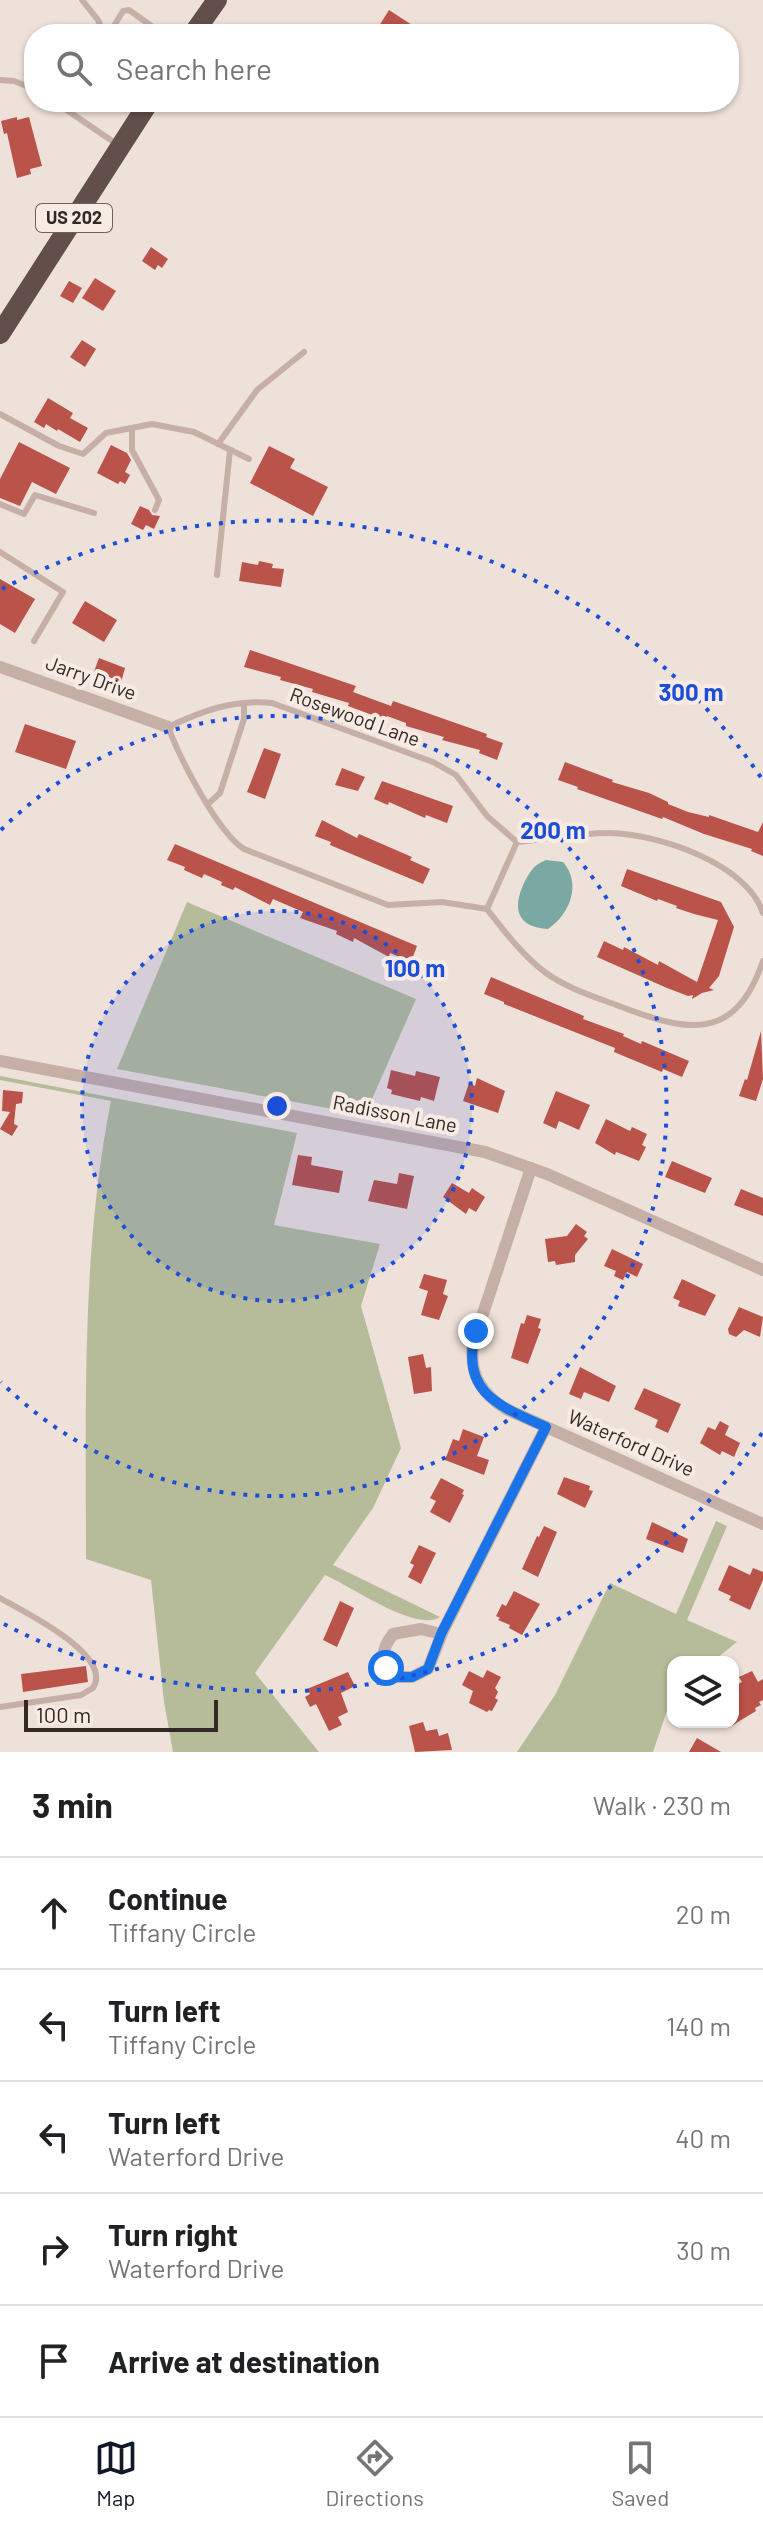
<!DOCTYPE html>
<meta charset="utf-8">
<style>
body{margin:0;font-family:Barlow,sans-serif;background:#f2f2f2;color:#202124}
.controls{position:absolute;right:24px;bottom:24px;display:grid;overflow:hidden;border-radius:16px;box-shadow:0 2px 6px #0004}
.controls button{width:72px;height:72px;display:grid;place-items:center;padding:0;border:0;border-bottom:2px solid #e0e0e0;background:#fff;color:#202124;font:40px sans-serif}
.scale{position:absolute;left:24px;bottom:20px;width:194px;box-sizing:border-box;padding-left:8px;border:4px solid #322826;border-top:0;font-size:22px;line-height:28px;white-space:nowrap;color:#322826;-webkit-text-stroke:6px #f7ebe4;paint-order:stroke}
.stop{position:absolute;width:24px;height:24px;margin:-18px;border:6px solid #1a73e8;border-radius:50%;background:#fff}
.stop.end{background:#1a73e8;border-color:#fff;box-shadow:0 2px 8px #0008}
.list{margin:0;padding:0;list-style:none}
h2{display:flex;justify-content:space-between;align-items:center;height:104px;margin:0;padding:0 32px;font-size:34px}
h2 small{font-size:26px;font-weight:400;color:#757577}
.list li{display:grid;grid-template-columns:52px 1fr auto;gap:24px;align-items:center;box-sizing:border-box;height:112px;padding:0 32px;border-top:2px solid #e0e0e0}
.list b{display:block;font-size:30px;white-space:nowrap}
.list p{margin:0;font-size:26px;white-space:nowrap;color:#757577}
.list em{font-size:26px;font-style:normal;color:#757577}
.icon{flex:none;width:44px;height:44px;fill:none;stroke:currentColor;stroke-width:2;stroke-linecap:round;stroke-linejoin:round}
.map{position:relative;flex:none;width:763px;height:1752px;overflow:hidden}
.search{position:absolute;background:#fff;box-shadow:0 2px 6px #0004;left:24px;right:24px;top:24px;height:88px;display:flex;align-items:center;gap:20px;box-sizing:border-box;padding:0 28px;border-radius:32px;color:#757577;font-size:30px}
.sheet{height:664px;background:#fff}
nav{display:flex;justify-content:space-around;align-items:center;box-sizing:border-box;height:112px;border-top:2px solid #e0e0e0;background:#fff;font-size:22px;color:#757577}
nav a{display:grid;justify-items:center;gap:4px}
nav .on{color:#111827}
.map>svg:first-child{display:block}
</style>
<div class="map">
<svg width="763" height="1752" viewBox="0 0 763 1752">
<rect width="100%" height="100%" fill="#eee1d9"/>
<g fill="#b6bc9a">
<path d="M187,902L416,999L365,1115L117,1069Z"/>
<path d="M0,1076L297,1133L274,1225L380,1244L361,1306L401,1448L373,1508L333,1565L440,1617C416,1633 349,1585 325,1575L255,1673L319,1752H173L164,1702L151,1580L86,1559C86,1407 81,1251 111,1101L0,1080Z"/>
<path d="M716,1521L727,1526L687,1620L737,1642L712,1662H673V1693L653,1752H517L555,1695L610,1583L676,1614Z"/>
</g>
<path fill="#7aa8a3" d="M546,860L563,862C582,884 570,914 548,929C517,927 512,909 524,883C530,872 533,865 546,860Z"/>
<g fill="#ba534a">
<path d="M389,10L412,25L407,34H374Z"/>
<path d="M17,117V120L29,117L42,166L30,169L31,174L17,178L7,133L4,134L1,121Z"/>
<path d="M151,247L168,259L162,268L158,265L155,270L142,261Z"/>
<path d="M95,278L116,291L103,311L82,298Z"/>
<path d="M69,281L82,288L73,303L60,296Z"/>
<path d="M82,340L96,349L85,367L70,357Z"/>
<path d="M48,398L73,413L70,418L88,428L80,442L58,429L57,431L46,424L44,428L34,422Z"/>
<path d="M19,442L70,468L56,494L32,482L20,506L0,498V479Z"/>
<path d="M111,445L127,453L131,460L125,472L130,475L125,484L120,481L118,484L97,473Z"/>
<path d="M269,446L295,459L290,468L328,487L313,516L250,483Z"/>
<path d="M140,506L149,510L152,515L160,516L154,529L146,525L143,530L131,524Z"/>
<path d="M259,561L273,564L272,568L284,569L281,587L239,581L242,562L258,565Z"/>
<path d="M0,579L35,599L15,633L0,624Z"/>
<path d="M85,601L117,620L104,642L72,623Z"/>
<path d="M250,650L356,686L353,692L391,706L393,701L487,734L486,737L503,743L497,760L479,753L480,750L442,740L444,737L406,726V723L387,716L386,720L348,706L349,703L312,692L313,689L280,680L281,677L244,667Z"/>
<path d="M99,658L125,668L120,686L92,677Z"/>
<path d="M25,724L76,741L66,769L15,752Z"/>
<path d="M264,748L281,754L265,799L247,792Z"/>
<path d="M565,762L613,780L612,782L649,793L668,802V804L688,812L709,817V815L758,832L763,822V856L751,851L752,849L704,834L663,817L662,819L577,789L578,787L558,780Z"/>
<path d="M342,768L365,777L358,791L335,785Z"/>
<path d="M382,781L453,806L447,823L426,815L425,818L389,802L388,805L374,799Z"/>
<path d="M322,820L357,838L359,834L412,857L410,860L430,869L423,884L330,845L331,842L315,836Z"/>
<path d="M175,844L417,946L411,962L390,953L389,957L354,938L353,942L336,934L337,931L300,918L303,912L273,899L270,905L235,887L233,890L221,885L222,882L204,874L202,878L184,870L185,867L167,860Z"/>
<path d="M627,869L721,902L734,927L719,976L709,988L714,990L702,993L692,999L693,995L688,996L667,988L597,957L604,941L623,950L624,947L658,965L659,961L697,982L718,920L694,914L676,908L677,906L658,899L657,901L621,886Z"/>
<path d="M491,977L584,1016L583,1019L624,1034L623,1036L641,1044L642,1041L689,1061L682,1077L663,1069L662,1072L614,1052L615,1048L504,1004V1002L484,994Z"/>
<path d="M761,1031L763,1079L756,1101L739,1096L745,1079L747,1080Z"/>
<path d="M391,1070L415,1076L416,1071L440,1077L434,1101L421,1097L420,1101L391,1094L392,1090L387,1088Z"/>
<path d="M477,1078L505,1091L498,1113L463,1101L469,1083L475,1086Z"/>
<path d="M3,1090L23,1092L22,1103L16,1104L14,1124L18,1126L12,1136L0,1129L10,1112L2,1111Z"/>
<path d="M556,1091L590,1105L579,1130L559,1121L556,1129L543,1123Z"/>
<path d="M606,1119L630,1131L632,1127L647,1134L642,1145L646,1147L639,1161L624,1155L616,1152L615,1155L595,1143Z"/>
<path d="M298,1155L312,1157L311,1165L343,1171L339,1193L292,1185Z"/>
<path d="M672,1161L712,1178L705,1193L665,1177Z"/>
<path d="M399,1173L414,1176L407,1209L368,1201L374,1180L397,1184Z"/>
<path d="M452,1183L469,1193L472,1188L485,1197L476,1212L469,1208L466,1214L443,1197Z"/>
<path d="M741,1189L763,1198V1216L734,1205Z"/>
<path d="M576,1224L587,1232L584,1236L588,1239L575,1255V1262L556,1265L555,1261L548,1262L545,1239L567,1236Z"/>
<path d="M612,1249L643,1264L637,1277L627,1272L623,1280L614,1276L616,1271L604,1266Z"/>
<path d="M424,1274L447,1280L443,1294L448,1296L439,1320L421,1315L428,1291L419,1288Z"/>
<path d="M682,1279L716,1295L705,1316L678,1306L680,1301L673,1298Z"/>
<path d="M739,1307L763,1317L760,1337L744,1330L736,1337L729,1334L728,1329Z"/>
<path d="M527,1315L541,1319L538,1328L541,1329L528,1364L511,1358L521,1323L524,1324Z"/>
<path d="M423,1354L426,1368L431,1367L432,1391L414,1394L408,1357Z"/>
<path d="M580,1367L616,1386L609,1402L584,1392L581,1399L569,1394Z"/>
<path d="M644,1388L681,1404L668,1433L655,1427L658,1420L634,1409Z"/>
<path d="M720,1421L729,1426L725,1435L740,1443L734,1457L722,1451L720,1455L700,1443L708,1427L715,1430Z"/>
<path d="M463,1429L484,1437L477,1456L489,1460L484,1475L445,1460L453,1439L459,1441Z"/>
<path d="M564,1477L590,1486L589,1490L593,1491L585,1508L557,1494Z"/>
<path d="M441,1478L464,1490L462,1494L464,1495L450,1523L430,1512L436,1501L430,1498Z"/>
<path d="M652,1522L688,1539L683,1553L646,1539Z"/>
<path d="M544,1526L557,1532L538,1577L522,1569L537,1536L539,1537Z"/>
<path d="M419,1545L436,1553L421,1584L408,1577L414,1565L410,1563Z"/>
<path d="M729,1565L750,1575L753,1568L763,1572V1580L750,1610L729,1600L731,1596L718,1590Z"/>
<path d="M514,1591L540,1604L522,1635L509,1628L510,1625L498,1620L500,1618L496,1616L502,1604L506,1606Z"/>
<path d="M340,1601L354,1608L337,1647L323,1640Z"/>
<path d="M86,1666L88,1682L23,1692L21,1674Z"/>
<path d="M487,1670L501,1677L495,1688L498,1692L495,1698L498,1700L492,1711L489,1710L487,1712L469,1703L473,1691L462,1685L469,1671L483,1678Z"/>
<path d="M752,1671L758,1682L763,1679V1700L759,1702L761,1705L755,1708L756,1711L733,1725V1687L742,1682L739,1677Z"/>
<path d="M348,1672L355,1686L341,1693L348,1712L338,1717L342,1725L329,1731L316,1704L310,1707L305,1697L310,1694L307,1689Z"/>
<path d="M423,1722L426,1731L437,1729L439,1736L448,1733L452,1750L415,1752L409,1726Z"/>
<path d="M697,1738L721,1752H689Z"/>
</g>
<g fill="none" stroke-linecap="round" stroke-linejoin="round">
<g stroke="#c5afa6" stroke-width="6">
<path d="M82,0L98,20L104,34"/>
<path d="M109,34L123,11L129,10L153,27L152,34"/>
<path d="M0,80L14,81L34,89"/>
<path d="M55,102L118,145"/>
<path d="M0,414L59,446L83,454L106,433L152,424L194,432L249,459"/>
<path d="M132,428V450L159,500L155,510"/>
<path d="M218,444L257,390L304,352"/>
<path d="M0,504L24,514L35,495L94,513"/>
<path d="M0,552L63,592L34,641"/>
<path d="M217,575L230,450"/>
<path d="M209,803L220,793L244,719V703"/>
<path d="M487,909L517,842"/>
<path d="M763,913C746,863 658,834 610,833C579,833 547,839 517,842L487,816L456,775L433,762L272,703C234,699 202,711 168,727C180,758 217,832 244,849L388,905L442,902L487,909C505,932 523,956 546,973C567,988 595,997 619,1006C687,1032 735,1043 763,961"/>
<path d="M0,1598C24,1612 114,1655 93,1688L81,1695L0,1707"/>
</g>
<g stroke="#c5afa6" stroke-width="12">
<path d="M0,667L168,727"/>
<path d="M0,1061L485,1152L547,1174L763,1270"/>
<path d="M531,1168L473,1344C469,1374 481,1393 506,1409L763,1524"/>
<path d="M441,1634L421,1629L393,1634C380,1651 380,1662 395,1677H412L428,1669L443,1631L546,1427"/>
</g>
<g stroke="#624f4b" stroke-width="20">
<path d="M193,34L217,0"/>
<path d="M0,334L149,102"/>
</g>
</g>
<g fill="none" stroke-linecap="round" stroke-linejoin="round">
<path stroke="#1a73e8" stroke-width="10" d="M386,1668L395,1677H412L428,1669L441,1634L546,1427C499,1406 459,1392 476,1331"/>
</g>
<circle cx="277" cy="1106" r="195" fill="#1d4ed8" fill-opacity=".12"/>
<g fill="none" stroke="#1d4ed8" stroke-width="4" stroke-dasharray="4 8">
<circle cx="277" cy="1106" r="195"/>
<path d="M1 830A390 390 0 1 1 1 1382"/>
<path d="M762 1433A585 585 0 0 1 2 1623M2 589A585 585 0 0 1 762 779"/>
</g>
<g text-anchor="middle" stroke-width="8" stroke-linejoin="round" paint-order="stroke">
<rect fill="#f7ebe4" stroke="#6d625f" stroke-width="2" x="36" y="204" width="76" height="28" rx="6"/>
<g font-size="18" font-weight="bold" fill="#322826">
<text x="74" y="224">US 202</text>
</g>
<g font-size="20" fill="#322826" stroke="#f7ebe4">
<text transform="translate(91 678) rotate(20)" y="7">Jarry Drive</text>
<text transform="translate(355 717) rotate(20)" y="7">Rosewood Lane</text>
<text transform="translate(395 1114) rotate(11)" y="7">Radisson Lane</text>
<text transform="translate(631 1443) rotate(24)" y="7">Waterford Drive</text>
</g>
</g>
<circle cx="277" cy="1106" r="12" fill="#1d4ed8" stroke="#f7ebe4" stroke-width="4"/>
<g font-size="24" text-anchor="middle" font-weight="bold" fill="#1d4ed8" stroke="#f7ebe4" stroke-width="8" stroke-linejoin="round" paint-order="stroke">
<text x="691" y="701">300 m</text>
<text x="553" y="839">200 m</text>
<text x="415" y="977">100 m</text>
</g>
</svg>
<div class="controls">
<button><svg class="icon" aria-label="layers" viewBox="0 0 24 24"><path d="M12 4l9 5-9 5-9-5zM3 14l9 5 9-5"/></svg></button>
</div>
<div class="scale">100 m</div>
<div class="stop" style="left:386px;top:1668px"></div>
<div class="stop end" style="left:476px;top:1331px"></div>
<div class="search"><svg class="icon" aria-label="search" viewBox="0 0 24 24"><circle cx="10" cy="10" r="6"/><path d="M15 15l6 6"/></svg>Search here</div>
</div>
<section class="sheet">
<h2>3 min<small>Walk · 230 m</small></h2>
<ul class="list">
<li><svg class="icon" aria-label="ahead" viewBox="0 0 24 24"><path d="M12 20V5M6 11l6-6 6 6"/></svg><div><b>Continue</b><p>Tiffany Circle</p></div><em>20 m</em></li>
<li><svg class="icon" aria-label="left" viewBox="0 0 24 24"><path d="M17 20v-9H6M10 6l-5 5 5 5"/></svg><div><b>Turn left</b><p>Tiffany Circle</p></div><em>140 m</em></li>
<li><svg class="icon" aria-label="left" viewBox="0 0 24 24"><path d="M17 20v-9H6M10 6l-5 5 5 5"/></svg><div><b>Turn left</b><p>Waterford Drive</p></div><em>40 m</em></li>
<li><svg class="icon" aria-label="right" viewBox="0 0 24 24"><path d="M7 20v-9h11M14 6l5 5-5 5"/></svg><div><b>Turn right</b><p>Waterford Drive</p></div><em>30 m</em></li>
<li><svg class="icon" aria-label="arrive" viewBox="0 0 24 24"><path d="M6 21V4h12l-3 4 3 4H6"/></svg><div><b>Arrive at destination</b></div></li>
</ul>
</section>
<nav>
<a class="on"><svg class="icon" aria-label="map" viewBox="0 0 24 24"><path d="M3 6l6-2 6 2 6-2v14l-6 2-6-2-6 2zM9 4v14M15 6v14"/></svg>Map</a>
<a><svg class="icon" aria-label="directions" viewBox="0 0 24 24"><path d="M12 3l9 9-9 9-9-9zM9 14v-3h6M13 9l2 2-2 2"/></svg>Directions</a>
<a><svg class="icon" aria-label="saved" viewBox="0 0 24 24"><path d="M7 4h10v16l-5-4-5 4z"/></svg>Saved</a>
</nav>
